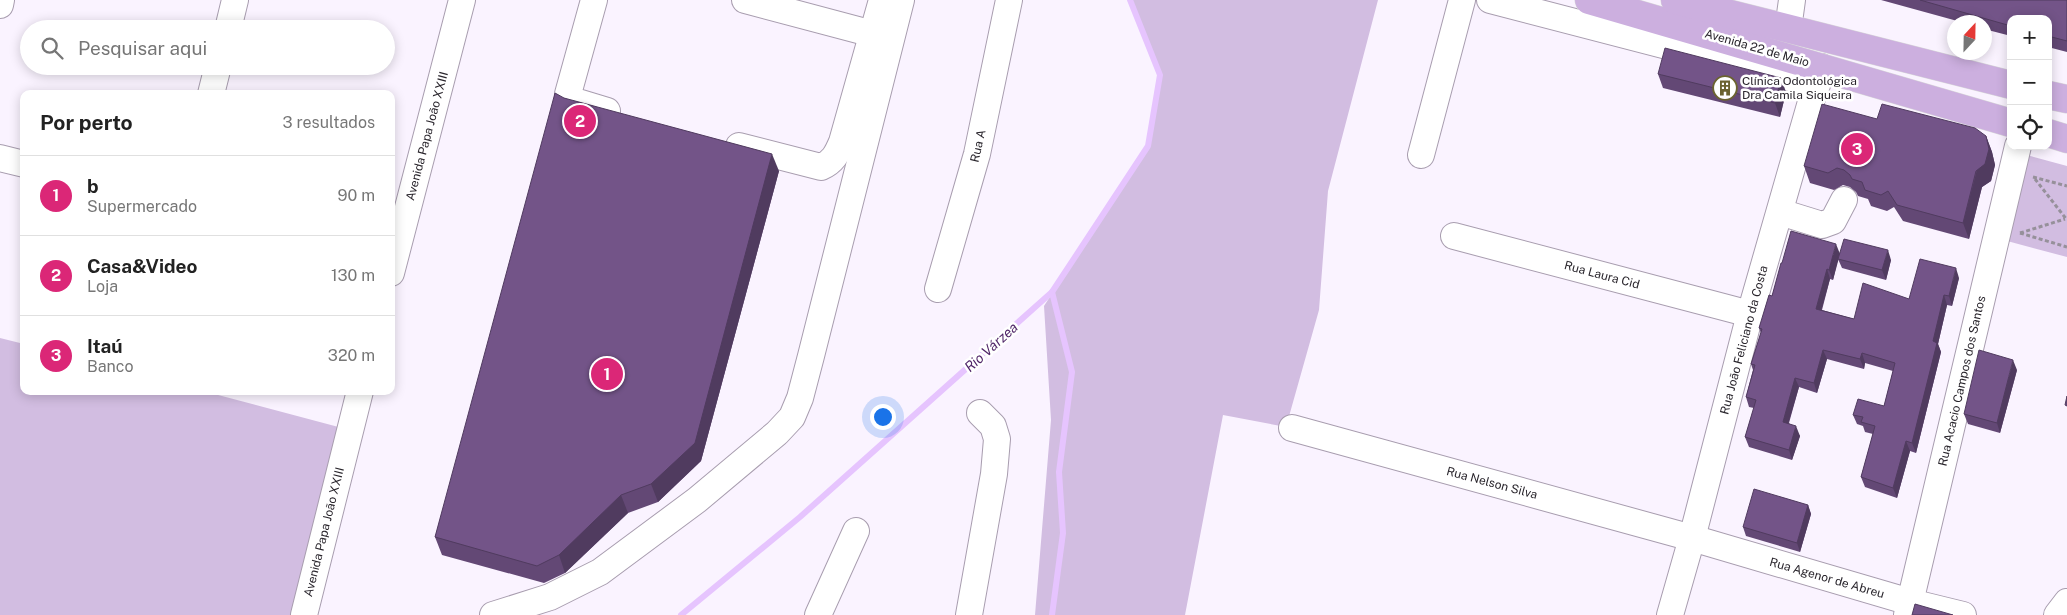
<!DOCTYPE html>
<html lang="pt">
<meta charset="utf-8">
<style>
body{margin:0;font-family:"Public Sans",sans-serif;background:#f2f2f2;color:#222}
.controls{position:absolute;right:15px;top:15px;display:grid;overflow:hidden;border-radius:10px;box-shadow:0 2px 12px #0003}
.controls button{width:45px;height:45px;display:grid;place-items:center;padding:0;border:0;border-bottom:1px solid #e0e0e0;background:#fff;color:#222;font:25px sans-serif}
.compass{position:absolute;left:1947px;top:15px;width:45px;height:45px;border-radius:50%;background:#fff;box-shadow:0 2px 12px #0003;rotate:22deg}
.you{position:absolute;left:882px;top:416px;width:18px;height:18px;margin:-12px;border:4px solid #fff;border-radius:50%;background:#1a73e8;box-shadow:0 0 0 8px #1a73e833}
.badge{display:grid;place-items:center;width:32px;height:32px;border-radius:50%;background:#db2777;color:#fff;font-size:16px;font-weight:700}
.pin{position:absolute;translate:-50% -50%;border:2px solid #fff;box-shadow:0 1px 5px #0006}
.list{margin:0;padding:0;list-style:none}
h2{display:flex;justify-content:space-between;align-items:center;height:65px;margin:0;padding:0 20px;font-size:21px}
h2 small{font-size:16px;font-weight:400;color:#767676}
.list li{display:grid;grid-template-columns:32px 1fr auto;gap:15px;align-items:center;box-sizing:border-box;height:80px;padding:0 20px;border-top:1px solid #e0e0e0}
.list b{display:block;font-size:19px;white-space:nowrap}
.list p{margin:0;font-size:16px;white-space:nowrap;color:#767676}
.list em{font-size:16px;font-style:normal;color:#767676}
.icon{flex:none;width:28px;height:28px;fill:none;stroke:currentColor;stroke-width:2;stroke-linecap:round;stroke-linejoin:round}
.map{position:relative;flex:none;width:2067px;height:615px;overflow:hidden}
.search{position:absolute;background:#fff;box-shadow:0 2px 12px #0003;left:20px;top:20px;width:375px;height:55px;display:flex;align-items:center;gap:12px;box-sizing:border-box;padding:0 18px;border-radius:28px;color:#767676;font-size:19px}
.panel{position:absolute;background:#fff;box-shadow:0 2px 12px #0003;left:20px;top:90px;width:375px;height:305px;border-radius:10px}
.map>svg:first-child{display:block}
</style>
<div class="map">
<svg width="2067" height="615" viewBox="0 0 2067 615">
<rect width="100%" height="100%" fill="#faf3ff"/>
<g fill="#d2bde1">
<path d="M1130,0H1378L1328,191L1319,310L1286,427L1223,415L1185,615H1035L1051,420L1044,306L1148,146L1160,75Z"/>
<path d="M2016,152L2067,166V257L1996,238Z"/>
<path d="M0,338L24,344V391H203L346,429L302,615H0Z"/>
</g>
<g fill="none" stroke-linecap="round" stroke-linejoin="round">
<g stroke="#e6c4fe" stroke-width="6">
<path d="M681,615L800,517L1052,292L1148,146L1160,75L1130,0"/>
<path d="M1052,615L1063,533L1059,472L1072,372L1052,292"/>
</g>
<g stroke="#a89daf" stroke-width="28">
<g id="minor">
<path d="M594,0L568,94L574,101L607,111"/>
<path d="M745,0L873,34"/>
<path d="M1490,0L1817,85"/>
<path d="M0,5L1,0"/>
<path d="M228,29L235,0"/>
<path d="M1788,29L1792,0"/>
<path d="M211,94L218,66"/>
<path d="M739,146L821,167C833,162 837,154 842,142L882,0"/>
<path d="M1421,155L1462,0"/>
<path d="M0,158L24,164"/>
<path d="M1780,212L1822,225L1833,221L1844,200"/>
<path d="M1454,236L1750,314"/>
<path d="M391,273L462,0"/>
<path d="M938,289L977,154L1009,0"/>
<path d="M1292,428L1692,538L1910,602L1963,615"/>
<path d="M304,615L360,391"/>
<path d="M493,615L550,597L600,572L697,500L777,433L792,417L800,398L811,356L901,0"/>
<path d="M818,615L856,531"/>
<path d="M969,615L994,474L997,439L993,426L980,413"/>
<path d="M1670,615L1692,538L1750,314L1821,67"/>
<path d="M1907,615L2018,146"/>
<path d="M2057,615L2067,602"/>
</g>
</g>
<g stroke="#d8d8d9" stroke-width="29">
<g id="major">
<path d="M1589,0L2011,123"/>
<path d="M1675,0L2011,85"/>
<path d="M2048,95L2067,99"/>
<path d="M2048,133L2067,139"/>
</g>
</g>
<g stroke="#96909a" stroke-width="3" stroke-dasharray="4 2.5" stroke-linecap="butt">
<path d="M2033,177L2067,186"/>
<path d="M2035,179L2067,220"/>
<path d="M2020,233L2065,219"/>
<path d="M2020,233L2067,247"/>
</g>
<use href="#minor" stroke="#fff" stroke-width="26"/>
<use href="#major" stroke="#ccafdf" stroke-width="28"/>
</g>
<g fill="#634875">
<path d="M1881,0H2067V52L2048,47V19H2011V36L1984,29V22H1961Z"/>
<path d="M1658,74L1786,92L1780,117L1663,88Z"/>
<path d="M564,98L779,171L701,461L658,502L628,513L565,573L544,583L442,555L435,537Z"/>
<path d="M1877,119L1986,136L1992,152L1995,165L1991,181L1982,187L1969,239L1903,221L1894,207L1887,211L1871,206L1868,199L1858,196L1856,192L1850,187L1843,185L1834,190L1810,183L1804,166Z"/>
<path d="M1840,254L1891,260L1886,280L1842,268L1838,259L1833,280L1830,279L1822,310L1854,319L1909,299L1959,278L1952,306L1947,305L1938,344L1941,352L1916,453L1910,451L1897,498L1865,487L1861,477L1873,434L1865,432L1863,426L1857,424L1853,415L1884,406L1893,371L1865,363L1864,369L1827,359L1817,393L1799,387L1789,423L1800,436L1792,460L1749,447L1745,437L1754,408L1749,407L1746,397L1753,370L1751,364L1761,333L1759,328L1772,296L1782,263Z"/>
<path d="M2017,370L2000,433L1968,424L1964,414Z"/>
<path d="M1808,505L1811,514L1800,552L1746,536L1743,527Z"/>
</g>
<g fill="#503b5f">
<path d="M1781,78L1786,92L1780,117L1775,103Z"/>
<path d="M1986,136L1992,152L1995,165L1991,181L1982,187L1969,239L1963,223Z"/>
<path d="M772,154L779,171L701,461L658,502L651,484Z"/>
<path d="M1836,244L1840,254L1833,280L1829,270Z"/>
<path d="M1888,250L1891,260L1886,280L1882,270Z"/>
<path d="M1956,268L1959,278L1952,306L1949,296Z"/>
<path d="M1827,269L1830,279L1819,318L1816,309Z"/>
<path d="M1944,295L1947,305L1938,344L1941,352L1916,453L1912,443L1933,341Z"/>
<path d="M1823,350L1827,359L1817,393L1814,383Z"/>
<path d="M1862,353L1865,363L1864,369L1860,359Z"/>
<path d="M2013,360L2017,370L2000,433L1997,423Z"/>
<path d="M1795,378L1799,387L1786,431L1783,422Z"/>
<path d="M1796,426L1800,436L1792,460L1789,450Z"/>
<path d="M1906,441L1910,451L1897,498L1893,488Z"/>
<path d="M621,495L628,513L565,573L559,555Z"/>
<path d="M1808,505L1811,514L1800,552L1797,543Z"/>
</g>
<g fill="#735488" stroke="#503b5f">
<path d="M1920,0H2067V41L2048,36V19H2011V26Z"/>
<path d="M1665,48L1781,78L1775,103L1658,74Z"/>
<path d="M555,93L564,98L772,154L695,443L651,484L621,495L559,555L537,566L435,537Z"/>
<path d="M1822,104L1877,119L1882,104L1975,128L1986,136L1989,149L1985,164L1976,171L1963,223L1897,205L1888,191L1881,195L1865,190L1862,182L1852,179L1850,175L1844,170L1837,168L1828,173L1804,166Z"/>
<path d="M1791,231L1836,244L1829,270L1827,269L1816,309L1854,319L1863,283L1909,299L1920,259L1956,268L1949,296L1944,295L1933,341L1937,343L1912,443L1906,441L1893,488L1861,477L1875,426L1861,422L1863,417L1853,415L1858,399L1884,406L1895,363L1862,353L1860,359L1823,350L1814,383L1795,378L1783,422L1796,426L1789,450L1745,437L1756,400L1746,397L1755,365L1751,364L1762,329L1759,328L1769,295L1772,296L1781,263H1782Z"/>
<path d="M1844,239L1888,250L1882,270L1838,259Z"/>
<path d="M1979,350L2013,360L1997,423L1964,414Z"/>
<path d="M2067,396V406L2065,405Z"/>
<path d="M1754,489L1808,505L1797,543L1743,527Z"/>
<path d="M1915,604L1953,615H1912Z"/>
</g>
<defs>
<g id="building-ring" transform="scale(1.25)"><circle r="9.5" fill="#fff" stroke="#6b6330" stroke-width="1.5"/><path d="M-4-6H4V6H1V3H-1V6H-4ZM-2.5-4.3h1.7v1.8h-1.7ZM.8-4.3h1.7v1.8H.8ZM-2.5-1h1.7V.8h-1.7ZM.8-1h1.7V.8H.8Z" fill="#6b6330"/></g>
</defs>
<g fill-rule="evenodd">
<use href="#building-ring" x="1725" y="88"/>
</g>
<g text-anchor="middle" stroke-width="5" stroke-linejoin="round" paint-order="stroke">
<g font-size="12" fill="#29252c" stroke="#fff">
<text transform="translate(1757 48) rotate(16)" y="4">Avenida 22 de Maio</text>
<text transform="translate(427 136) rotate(-75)" y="4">Avenida Papa João XXIII</text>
<text transform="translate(978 146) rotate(-77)" y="4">Rua A</text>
<text transform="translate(1602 275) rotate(15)" y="4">Rua Laura Cid</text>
<text transform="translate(1744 340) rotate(-75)" y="4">Rua João Feliciano da Costa</text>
<text transform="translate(1962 381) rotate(-77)" y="4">Rua Acacio Campos dos Santos</text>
<text transform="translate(1492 483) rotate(15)" y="4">Rua Nelson Silva</text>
<text transform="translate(324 532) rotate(-76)" y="4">Avenida Papa João XXIII</text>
<text transform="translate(1827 578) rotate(16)" y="4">Rua Agenor de Abreu</text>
</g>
<g font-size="12" fill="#29252c" stroke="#fff" text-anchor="start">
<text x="1742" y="85">Clínica Odontológica<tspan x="1742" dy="14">Dra Camila Siqueira</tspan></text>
</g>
<g font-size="14" font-style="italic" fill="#502668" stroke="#fff">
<text transform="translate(991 347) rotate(-42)" y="5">Rio Várzea</text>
</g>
</g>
</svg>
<div class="controls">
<button>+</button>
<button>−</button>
<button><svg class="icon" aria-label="locate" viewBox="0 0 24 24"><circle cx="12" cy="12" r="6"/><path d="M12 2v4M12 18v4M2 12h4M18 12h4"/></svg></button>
</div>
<svg class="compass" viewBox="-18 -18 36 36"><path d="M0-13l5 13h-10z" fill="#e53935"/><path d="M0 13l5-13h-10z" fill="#767676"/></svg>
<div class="you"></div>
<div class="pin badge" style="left:607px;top:374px">1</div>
<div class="pin badge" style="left:580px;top:121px">2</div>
<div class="pin badge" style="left:1857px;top:149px">3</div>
<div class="search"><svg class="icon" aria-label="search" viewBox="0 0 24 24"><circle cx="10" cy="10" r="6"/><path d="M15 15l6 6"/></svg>Pesquisar aqui</div>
<section class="panel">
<h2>Por perto<small>3 resultados</small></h2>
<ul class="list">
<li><span class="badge">1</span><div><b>b</b><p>Supermercado</p></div><em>90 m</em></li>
<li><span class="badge">2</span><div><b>Casa&amp;Video</b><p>Loja</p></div><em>130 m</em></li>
<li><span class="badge">3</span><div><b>Itaú</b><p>Banco</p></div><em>320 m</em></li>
</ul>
</section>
</div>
